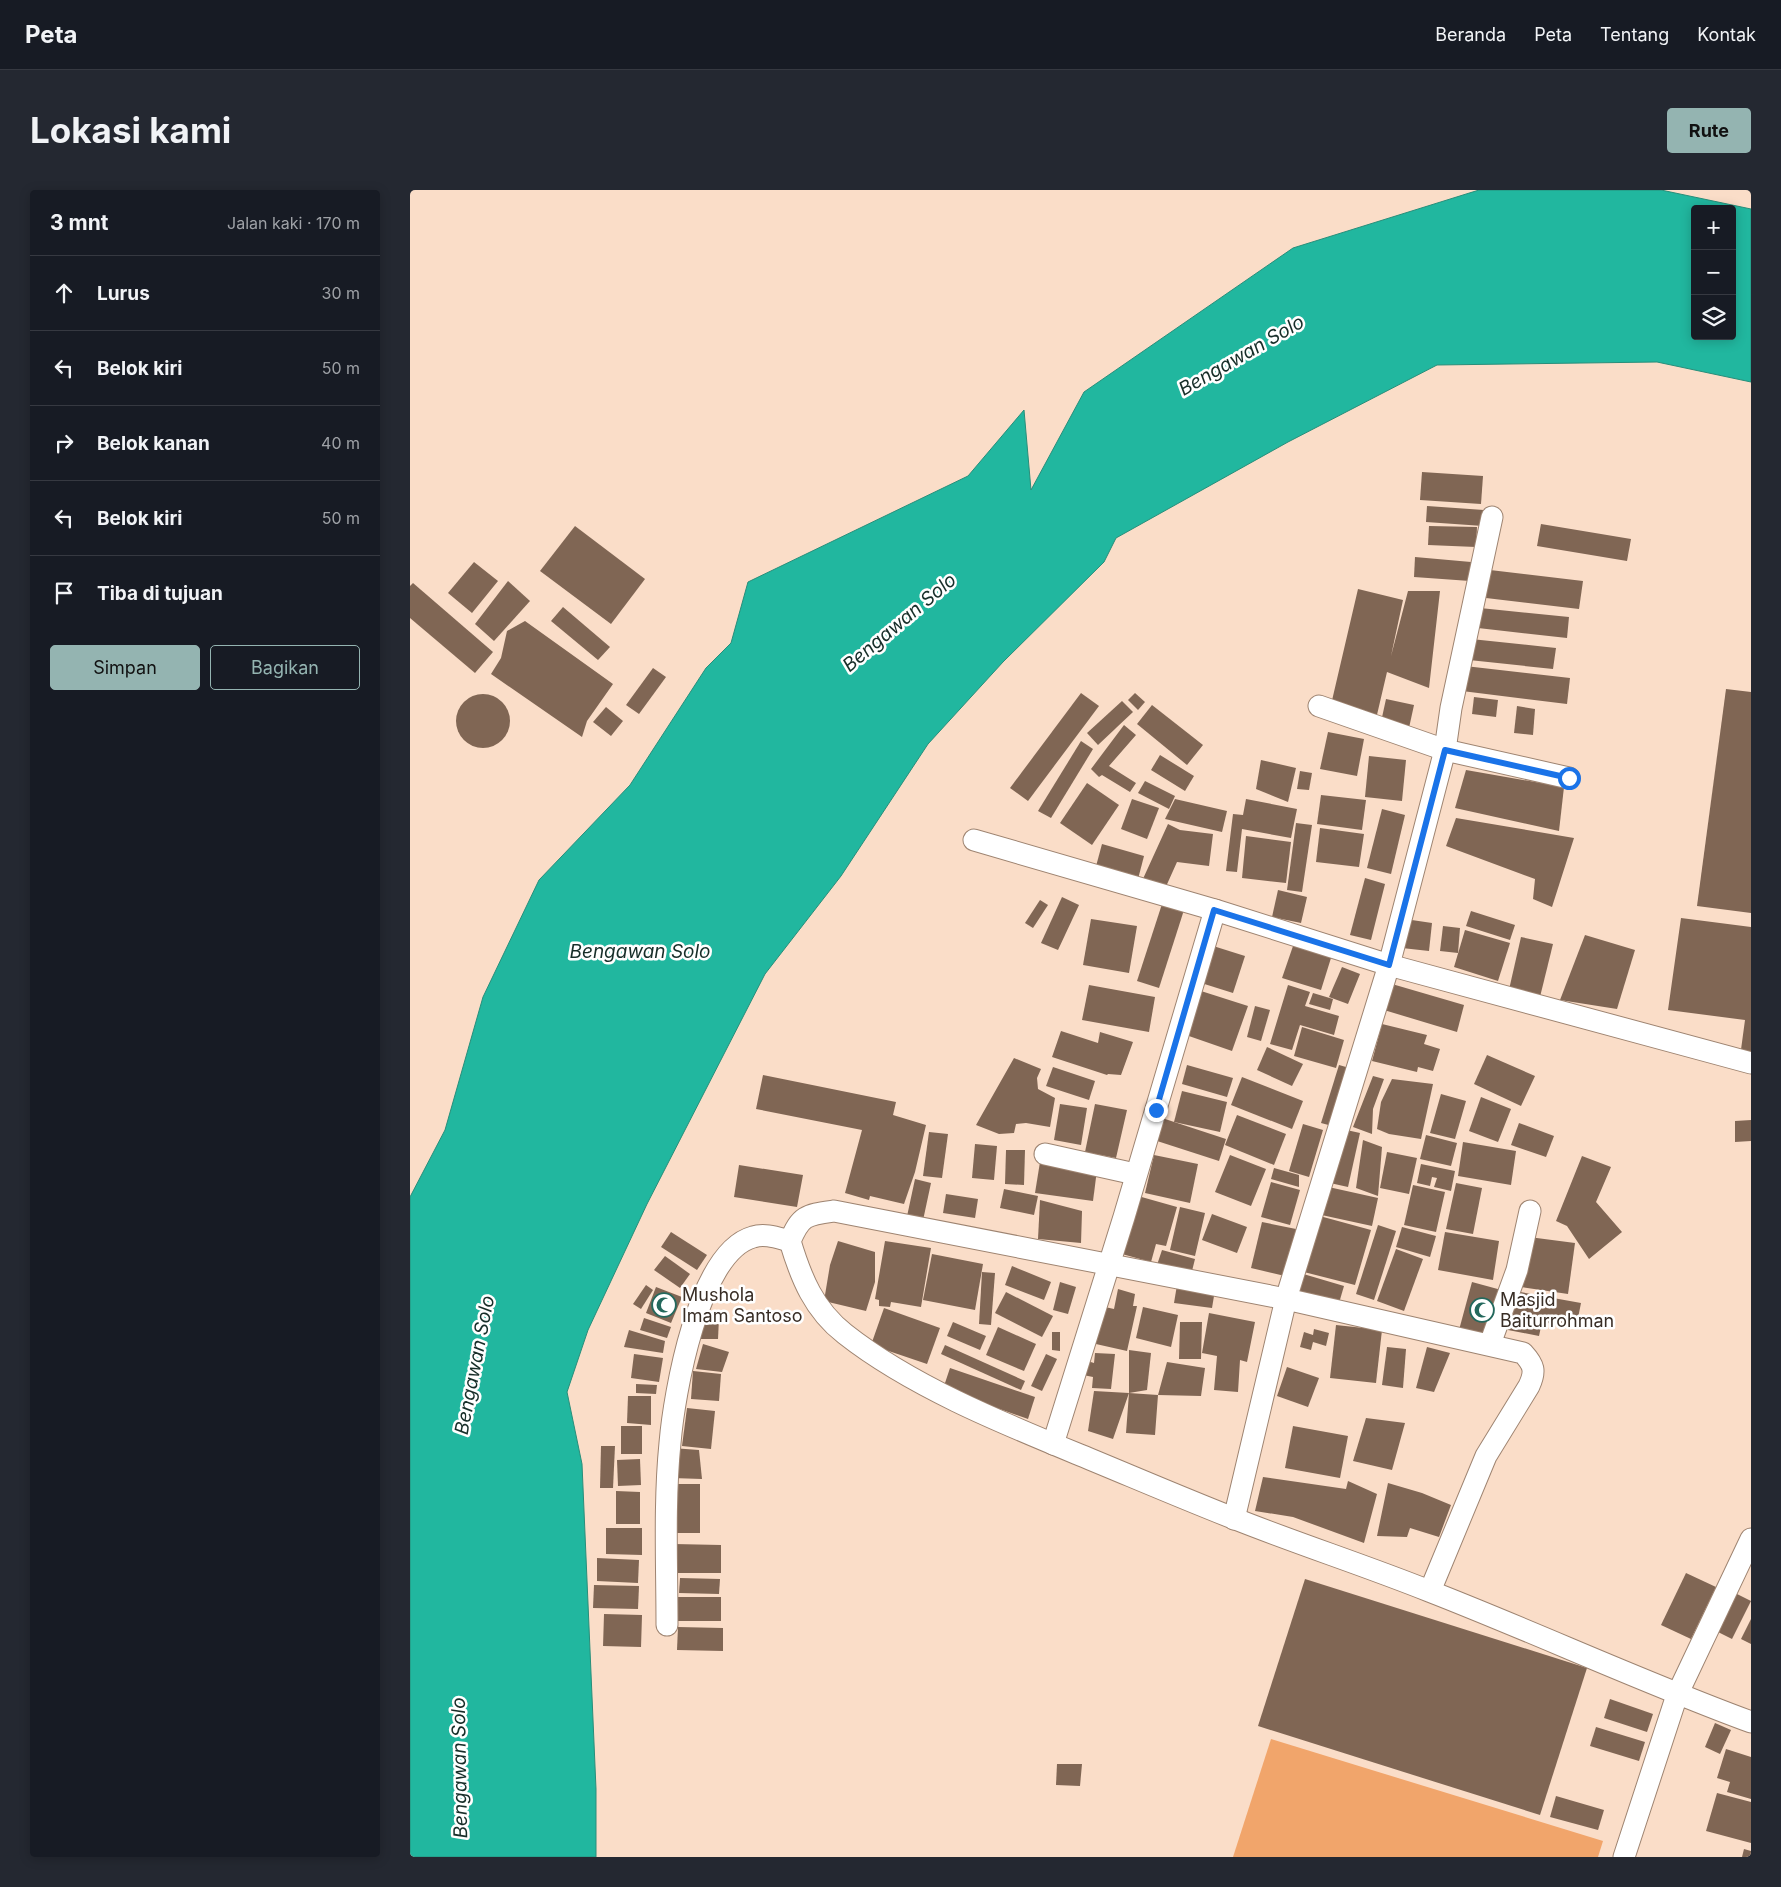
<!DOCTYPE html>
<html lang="id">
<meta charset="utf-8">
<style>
body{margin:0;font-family:Inter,sans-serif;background:#242831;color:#f1f3f6}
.controls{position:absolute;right:15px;top:15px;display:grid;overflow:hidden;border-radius:5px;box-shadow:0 2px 12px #0003}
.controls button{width:45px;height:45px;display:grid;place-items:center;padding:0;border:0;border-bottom:1px solid #363941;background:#171b24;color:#f1f3f6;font:25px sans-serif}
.stop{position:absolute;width:15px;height:15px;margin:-11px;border:4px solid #1a73e8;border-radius:50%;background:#fff}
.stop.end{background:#1a73e8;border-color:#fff;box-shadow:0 1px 5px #0008}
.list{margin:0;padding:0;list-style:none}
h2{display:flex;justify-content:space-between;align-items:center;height:65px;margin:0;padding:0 20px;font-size:21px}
h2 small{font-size:16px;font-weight:400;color:#9ea1a6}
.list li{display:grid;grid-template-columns:32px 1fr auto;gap:15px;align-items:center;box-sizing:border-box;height:75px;padding:0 20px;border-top:1px solid #363941}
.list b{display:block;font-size:19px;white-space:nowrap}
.list em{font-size:16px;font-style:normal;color:#9ea1a6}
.actions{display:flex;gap:10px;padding:15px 20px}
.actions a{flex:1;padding:11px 0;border:1px solid #94b4b1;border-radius:5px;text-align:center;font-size:18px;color:#94b4b1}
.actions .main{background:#94b4b1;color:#111}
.icon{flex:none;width:28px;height:28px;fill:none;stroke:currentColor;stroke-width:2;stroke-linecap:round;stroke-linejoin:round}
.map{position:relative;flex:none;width:1341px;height:1667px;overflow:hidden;border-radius:5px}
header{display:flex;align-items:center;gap:30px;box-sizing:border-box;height:70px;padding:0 25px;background:#171b24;border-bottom:1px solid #363941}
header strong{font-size:24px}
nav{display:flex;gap:28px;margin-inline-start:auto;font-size:18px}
.intro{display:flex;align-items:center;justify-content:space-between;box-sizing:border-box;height:120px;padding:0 30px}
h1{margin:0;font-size:35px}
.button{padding:12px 22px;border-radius:5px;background:#94b4b1;color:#111;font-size:18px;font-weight:700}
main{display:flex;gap:30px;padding:0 30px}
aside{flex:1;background:#171b24;border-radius:5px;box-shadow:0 2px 12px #0003}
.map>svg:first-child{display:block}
</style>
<header>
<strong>Peta</strong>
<nav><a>Beranda</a><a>Peta</a><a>Tentang</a><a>Kontak</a></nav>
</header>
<div class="intro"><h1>Lokasi kami</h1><a class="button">Rute</a></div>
<main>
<aside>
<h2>3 mnt<small>Jalan kaki · 170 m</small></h2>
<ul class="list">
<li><svg class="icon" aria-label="ahead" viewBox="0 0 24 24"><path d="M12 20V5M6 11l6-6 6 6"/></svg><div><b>Lurus</b></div><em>30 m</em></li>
<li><svg class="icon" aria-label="left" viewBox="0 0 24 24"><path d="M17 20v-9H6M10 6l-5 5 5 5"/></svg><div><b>Belok kiri</b></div><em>50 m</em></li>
<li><svg class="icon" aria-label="right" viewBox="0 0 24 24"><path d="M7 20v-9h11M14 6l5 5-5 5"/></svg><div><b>Belok kanan</b></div><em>40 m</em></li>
<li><svg class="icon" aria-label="left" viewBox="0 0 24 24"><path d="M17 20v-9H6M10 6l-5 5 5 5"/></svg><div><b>Belok kiri</b></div><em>50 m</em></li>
<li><svg class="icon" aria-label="arrive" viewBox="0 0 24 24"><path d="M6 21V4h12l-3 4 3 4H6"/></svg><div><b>Tiba di tujuan</b></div></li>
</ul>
<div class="actions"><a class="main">Simpan</a><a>Bagikan</a></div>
</aside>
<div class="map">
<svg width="1341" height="1667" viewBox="0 0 1341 1667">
<rect width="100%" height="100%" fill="#faddc8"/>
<path fill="#f1a56b" d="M861,1549L1193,1651L1188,1667H823Z"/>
<path fill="#21b79f" stroke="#288e7a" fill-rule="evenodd" d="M1069,0H1251L1341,19V192L1247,172L1027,175L878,252L706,348L694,372L593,472L518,554L431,686L355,784L237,1014L178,1140L157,1202L172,1274L186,1599V1667H0V1007L35,940L73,807L129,690L220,595L296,478L321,453L338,392L558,286L614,220L621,300L674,202L883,58ZM1285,19H1322V146H1285Z"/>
<g fill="#806654">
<path d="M1012,282L1073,286L1071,314L1010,310Z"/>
<path d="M1017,316L1074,320L1073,336L1016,332Z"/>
<path d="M1131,334L1221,349L1217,371L1127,356Z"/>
<path d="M165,336L235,389L201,434L130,381Z"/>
<path d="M1019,336L1067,337L1066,357L1018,355Z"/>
<path d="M1005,367L1061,372L1060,391L1004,387Z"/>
<path d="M64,372L88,391L62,423L38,403Z"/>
<path d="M1080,380L1173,391L1169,419L1076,408Z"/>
<path d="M98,391L120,411L84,451L65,434Z"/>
<path d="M3,393L83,462L65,483L0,428V396Z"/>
<path d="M948,399L993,410L981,466L998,401H1030L1019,498L977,482L966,529L920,519Z"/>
<path d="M153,417L200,457L188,470L141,431Z"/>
<path d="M1070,418L1159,427L1157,448L1068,438Z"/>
<path d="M115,431L203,494L177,531L172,547L81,484L91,468L97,441Z"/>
<path d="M1061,449L1146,458L1143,479L1059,470Z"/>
<path d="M1055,476L1160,488L1157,514L1052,501Z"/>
<path d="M243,478L256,487L229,524L216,515Z"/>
<path d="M1316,499L1341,502V723L1287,716Z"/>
<path d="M671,503L689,516L618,611L600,598Z"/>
<path d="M725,503L735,512L728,520L718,510Z"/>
<circle cx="73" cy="531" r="27"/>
<path d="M1064,507L1088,510L1086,527L1062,524Z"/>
<path d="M976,509L1004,515L999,538L971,532Z"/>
<path d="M712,511L723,522L688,555L677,543Z"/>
<path d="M742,515L793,555L777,575L727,534Z"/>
<path d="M1107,516L1125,519L1123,545L1104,543Z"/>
<path d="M196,517L213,531L201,546L183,532Z"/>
<path d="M714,535L726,545L699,576L726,593L720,602L692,585L689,587L681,579Z"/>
<path d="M918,542L954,549L947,586L910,579Z"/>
<path d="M671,551L683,559L641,628L628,621Z"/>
<path d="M750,565L784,586L775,601L741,580Z"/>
<path d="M959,566L996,570L992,611L955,607Z"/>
<path d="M851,570L886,578L878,612L846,599Z"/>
<path d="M1056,580L1154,597L1149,641L1045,618Z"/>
<path d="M890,581L902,583L899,600L887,599Z"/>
<path d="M735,591L765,606L759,619L728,603Z"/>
<path d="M677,593L709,615L682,655L650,633Z"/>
<path d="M911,605L956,610L952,640L907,634Z"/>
<path d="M722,609L749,618L737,649L711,639Z"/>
<path d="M765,609L817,621L812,642L755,629Z"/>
<path d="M836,609L887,619L881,648L832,639L827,682L816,681L823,624L833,625Z"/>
<path d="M972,619L995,625L981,684L957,678Z"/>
<path d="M1046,628L1164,648L1142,717L1123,709L1125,689L1036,656Z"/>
<path d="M886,633L902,635L892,702L877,700Z"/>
<path d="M758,634L770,640L803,644L799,676L767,672L754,701L732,691Z"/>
<path d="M910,638L954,644L949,677L906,672Z"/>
<path d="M836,646L881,652L876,693L832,688Z"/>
<path d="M692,654L734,666L727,693L685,680Z"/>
<path d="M955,688L975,694L961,750L940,745Z"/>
<path d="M868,700L897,707L891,733L862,727Z"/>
<path d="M652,707L669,715L648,760L631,753Z"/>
<path d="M630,710L638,715L623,738L615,733Z"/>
<path d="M752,714L774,720L749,798L727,791Z"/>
<path d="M1061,721L1105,735L1100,750L1056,736Z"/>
<path d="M1271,728L1341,737V869L1330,867L1335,830L1258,820Z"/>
<path d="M681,729L727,736L719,783L673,775Z"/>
<path d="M995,729L1022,733L1019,761L992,758Z"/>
<path d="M1033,736L1050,738L1048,763L1030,761Z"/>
<path d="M1055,740L1100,753L1088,791L1044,777Z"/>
<path d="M1175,745L1225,760L1207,819L1150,810Z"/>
<path d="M1111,747L1143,754L1129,811L1098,804Z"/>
<path d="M800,755L835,766L823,803L788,792Z"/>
<path d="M883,756L921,768L911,800L872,788Z"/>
<path d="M932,777L950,784L938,814L919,807Z"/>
<path d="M982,794L1054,815L1047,842L974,820Z"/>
<path d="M679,795L745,807L739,842L672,830Z"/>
<path d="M878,795L900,802L895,816L929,826L924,845L890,835L882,860L860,854Z"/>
<path d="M791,801L838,816L822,861L776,845Z"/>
<path d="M903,803L923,809L920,820L899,814Z"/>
<path d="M845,816L860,820L851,851L837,847Z"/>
<path d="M972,834L1017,845L1014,854L1030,859L1023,881L1008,877L1007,882L962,871Z"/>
<path d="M892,837L934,850L926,878L884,866Z"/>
<path d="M651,841L688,853L690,842L723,852L711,885L698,884L697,885L642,867Z"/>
<path d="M857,857L893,874L882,896L847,880Z"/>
<path d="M1077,865L1125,886L1111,916L1064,894Z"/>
<path d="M604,868L631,879L627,888L628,899L645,908L640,937L616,933L606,934L604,943L589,944L566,935Z"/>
<path d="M777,875L823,888L817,907L772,894Z"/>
<path d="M929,875L943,879L926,937L911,933Z"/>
<path d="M643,877L685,891L679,910L636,896Z"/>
<path d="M353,885L486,912L483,925L516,935L505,982L494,1014L460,1006L459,1010L435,1003L452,940L346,919Z"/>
<path d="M963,886L974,889L963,919L962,944L943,937Z"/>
<path d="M832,887L893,911L882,939L821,915Z"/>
<path d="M982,889L1023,894L1011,949L979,944L967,939L971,912Z"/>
<path d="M772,901L817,912L810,942L764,932Z"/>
<path d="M1031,904L1056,911L1045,949L1020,943Z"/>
<path d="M1071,907L1101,919L1088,952L1059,941Z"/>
<path d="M650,914L677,918L671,955L644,950Z"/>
<path d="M685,914L717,920L706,968L675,962Z"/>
<path d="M827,925L876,944L864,975L815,955Z"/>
<path d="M752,928L816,949L809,971L744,950Z"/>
<path d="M1341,930V951L1325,952V931Z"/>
<path d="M1109,933L1144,946L1136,967L1101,955Z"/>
<path d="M893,934L913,940L899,987L879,981Z"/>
<path d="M932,939L950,943L938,997L920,993Z"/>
<path d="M519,942L538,944L532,988L513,986Z"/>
<path d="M1016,945L1047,953L1041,976L1010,969Z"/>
<path d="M953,950L972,957L968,1006L946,998Z"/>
<path d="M1053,952L1106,961L1101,995L1048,986Z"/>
<path d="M565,954L587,956L584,990L562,988Z"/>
<path d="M596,960H615L614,995L595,994Z"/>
<path d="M977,962L1007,968L999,1004L970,998Z"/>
<path d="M744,965L788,974L780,1013L735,1003Z"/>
<path d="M820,965L856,979L841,1016L805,1002Z"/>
<path d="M1172,966L1201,977L1186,1012L1212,1042L1179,1069L1157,1036L1146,1031Z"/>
<path d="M630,972L687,980L683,1011L625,1003Z"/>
<path d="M1011,974L1045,981L1041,1001L1024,997L1027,988L1022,987L1020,996L1007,993Z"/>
<path d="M329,975L393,985L387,1017L324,1007Z"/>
<path d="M864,978L889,985V997L861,989Z"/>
<path d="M505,989L521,993L512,1035L496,1031Z"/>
<path d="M861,992L890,1000L880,1035L851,1027Z"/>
<path d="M1046,993L1072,998L1063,1044L1036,1039Z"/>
<path d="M1003,995L1035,1002L1026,1042L994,1035Z"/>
<path d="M914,996L968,1008L962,1036L907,1024Z"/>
<path d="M594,999L628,1006L624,1025L590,1018Z"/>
<path d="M536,1004L568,1009L565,1028L533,1023Z"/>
<path d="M728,1006L767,1017L756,1056L746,1054L741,1072L712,1064Z"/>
<path d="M630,1010L672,1021L671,1053L628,1049Z"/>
<path d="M770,1017L795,1023L785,1066L760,1060Z"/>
<path d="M802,1024L837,1037L827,1063L792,1050Z"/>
<path d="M906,1025L961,1040L945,1095L890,1081Z"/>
<path d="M852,1032L886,1039L875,1086L841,1078Z"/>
<path d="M968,1035L986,1041L964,1110L946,1104Z"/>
<path d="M992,1037L1026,1046L1020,1067L986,1057Z"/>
<path d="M261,1042L297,1065L287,1080L251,1057Z"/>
<path d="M1035,1042L1089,1051L1083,1090L1028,1080Z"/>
<path d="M1119,1047L1165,1053L1158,1104L1111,1097Z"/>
<path d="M428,1051L465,1062V1092L456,1121L414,1111L420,1075Z"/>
<path d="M475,1051L521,1058L511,1117L481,1112L480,1117L469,1116V1110L465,1109Z"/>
<path d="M986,1059L1013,1069L994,1121L967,1111Z"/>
<path d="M752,1060L785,1069L781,1085L747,1075Z"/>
<path d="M522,1064L573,1074L565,1120L513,1110Z"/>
<path d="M255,1066L280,1084L270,1098L244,1080Z"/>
<path d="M602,1076L641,1092L634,1110L595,1095Z"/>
<path d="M572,1082L585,1083L581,1135L569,1134Z"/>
<path d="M890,1083L934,1096L929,1113L885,1100Z"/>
<path d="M650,1092L666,1097L658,1124L643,1120Z"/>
<path d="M1062,1092L1095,1101L1080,1149L1049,1140Z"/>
<path d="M236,1095L243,1100L231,1119L223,1114Z"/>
<path d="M767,1095L805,1100L802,1118L764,1113Z"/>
<path d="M246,1097L272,1107L261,1133L236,1123Z"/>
<path d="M708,1099L725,1104L723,1116H727L717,1161L677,1152L686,1115L704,1119Z"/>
<path d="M1105,1101L1171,1113L1166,1138L1132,1132L1129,1146L1098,1140Z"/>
<path d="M596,1102L643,1126L632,1147L585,1123Z"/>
<path d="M733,1117L768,1125L761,1157L726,1148Z"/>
<path d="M474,1118L530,1138L517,1174L461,1155Z"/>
<path d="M799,1123L845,1132L837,1172L830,1170L828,1202L804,1200L807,1166L792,1163Z"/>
<path d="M234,1128L261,1137L257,1148L230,1140Z"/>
<path d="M289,1128H309L308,1149H289Z"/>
<path d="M543,1132L576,1146L570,1160L537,1146Z"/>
<path d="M770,1132H792L791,1169H769Z"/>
<path d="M926,1135L972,1140L966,1193L920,1188Z"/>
<path d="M588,1137L626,1154L614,1181L576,1165Z"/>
<path d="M904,1139L919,1143L916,1156L903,1152L901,1160L890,1157L894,1142L903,1145Z"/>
<path d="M219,1140L255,1151L253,1163L214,1157Z"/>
<path d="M642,1142H650V1161L642,1160Z"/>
<path d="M293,1154L319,1162L312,1182L286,1179Z"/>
<path d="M535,1155L615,1191L611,1200L531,1164Z"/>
<path d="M977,1157L996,1159L993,1198L972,1195Z"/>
<path d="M1017,1157L1040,1163L1024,1202L1006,1198Z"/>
<path d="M719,1160L741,1163L737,1200L719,1203Z"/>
<path d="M685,1163L705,1164L701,1199L682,1198L683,1187L668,1184L671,1169L684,1173Z"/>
<path d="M224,1164L253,1168L249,1192L221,1188Z"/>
<path d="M636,1164L647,1169L632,1201L621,1196Z"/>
<path d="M757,1172L795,1178L791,1206L748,1205L745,1245L716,1243L719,1203L748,1205Z"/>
<path d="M877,1177L909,1188L898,1217L867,1206Z"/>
<path d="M540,1178L625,1207L618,1229L533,1199Z"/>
<path d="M283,1181L311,1184L309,1211L281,1209Z"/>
<path d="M226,1194L247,1195L246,1204L226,1203Z"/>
<path d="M684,1201L719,1203L703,1249L678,1241Z"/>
<path d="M218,1206H241V1235L217,1233Z"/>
<path d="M277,1218L305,1221L301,1259L272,1256Z"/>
<path d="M956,1228L995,1233L982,1280L943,1271Z"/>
<rect x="211" y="1236" width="21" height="28"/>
<path d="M883,1236L938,1246L930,1288L875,1278Z"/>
<path d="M191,1256H205L203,1298H190Z"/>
<path d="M262,1258L289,1260L292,1289L262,1288Z"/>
<path d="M230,1269L231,1295L208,1296L207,1270Z"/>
<path d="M853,1287L936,1299L938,1291L967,1304L954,1353L883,1327L845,1321Z"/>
<path d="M978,1293L1012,1303L1041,1315L1029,1347L1000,1338L997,1347L967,1346Z"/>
<rect x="262" y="1294" width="28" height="49"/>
<path d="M206,1301L230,1302V1334H206Z"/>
<path d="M196,1338H232V1365L196,1364Z"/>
<path d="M264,1354L311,1355V1383H264Z"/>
<path d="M187,1368L229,1370L228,1393L187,1391Z"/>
<path d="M1276,1383L1306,1397L1281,1449L1251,1435Z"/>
<path d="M270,1388L310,1389L309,1404L269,1403Z"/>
<path d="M895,1389L1177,1478L1130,1625L848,1536Z"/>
<path d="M184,1395L229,1396L228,1419L183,1418Z"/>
<path d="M1321,1401L1341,1411L1322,1449L1302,1439Z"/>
<rect x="267" y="1407" width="44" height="24"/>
<path d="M194,1424L232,1425L231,1457L193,1456Z"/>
<path d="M1341,1429V1454L1331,1449Z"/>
<path d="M268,1437L313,1438V1461L267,1460Z"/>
<path d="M1200,1509L1243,1524L1237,1542L1194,1528Z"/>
<path d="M1305,1533L1321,1540L1310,1564L1295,1557Z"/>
<path d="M1186,1537L1235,1552L1229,1571L1180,1556Z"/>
<path d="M1316,1559L1341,1567V1609L1317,1602L1320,1592L1307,1588Z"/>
<path d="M647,1574H672L670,1596L646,1595Z"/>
<path d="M1307,1603L1341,1612V1653L1296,1641Z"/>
<path d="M1146,1606L1194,1620L1188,1640L1140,1627Z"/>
<path d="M1334,1659L1341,1661V1667H1332Z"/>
</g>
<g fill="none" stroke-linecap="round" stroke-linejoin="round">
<g stroke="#9e8471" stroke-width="23">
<g id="minor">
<path d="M909,516L1035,560L1159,588"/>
<path d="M564,650L805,720L979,775L1341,873"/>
<path d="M635,964L725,984"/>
<path d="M1080,1154L1107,1080L1120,1021"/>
<path d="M643,1254L714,1027L805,720"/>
<path d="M824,1329L876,1109L979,775L1035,560L1041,518L1082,327"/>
<path d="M1020,1401L1076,1266L1119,1196C1126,1181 1124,1175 1113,1163L876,1109L424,1021C396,1025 391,1025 380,1051C391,1088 404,1120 435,1144C501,1196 592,1233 670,1265C721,1286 772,1308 823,1328C888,1354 954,1375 1019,1401C1127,1443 1232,1492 1341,1532"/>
<path d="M257,1435C257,1375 254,1313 260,1253C264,1205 288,1062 343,1047C355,1043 368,1048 380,1051"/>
<path d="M1214,1667L1267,1505L1341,1349"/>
</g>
</g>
<use href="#minor" stroke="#fff" stroke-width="21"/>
</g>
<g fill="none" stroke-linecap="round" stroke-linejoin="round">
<path stroke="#1a73e8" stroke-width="6" d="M746,920L804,720L979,775L1035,560L1159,588"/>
</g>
<defs>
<g id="mosque-ring" transform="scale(1.25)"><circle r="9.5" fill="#fff" stroke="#23685c" stroke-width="1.5"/><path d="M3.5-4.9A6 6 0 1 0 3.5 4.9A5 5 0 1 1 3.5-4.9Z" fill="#23685c"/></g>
</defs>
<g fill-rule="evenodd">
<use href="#mosque-ring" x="254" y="1115"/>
<use href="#mosque-ring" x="1072" y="1120"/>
</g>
<g text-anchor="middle" stroke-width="5" stroke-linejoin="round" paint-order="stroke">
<g font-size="18" fill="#382d25" stroke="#fff" text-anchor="start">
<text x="272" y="1111">Mushola<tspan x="272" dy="21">Imam Santoso</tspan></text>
<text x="1090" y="1116">Masjid<tspan x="1090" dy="21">Baiturrohman</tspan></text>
</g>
<g font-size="19" font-style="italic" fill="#172e29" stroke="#fff">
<text transform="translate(831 165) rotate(-30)" y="7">Bengawan Solo</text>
<text transform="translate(489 432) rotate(-40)" y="7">Bengawan Solo</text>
<text x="230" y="768">Bengawan Solo</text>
<text transform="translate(64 1175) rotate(-79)" y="7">Bengawan Solo</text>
<text transform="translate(49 1578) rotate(-91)" y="7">Bengawan Solo</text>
</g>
</g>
</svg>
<div class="controls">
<button>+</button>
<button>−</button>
<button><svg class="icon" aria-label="layers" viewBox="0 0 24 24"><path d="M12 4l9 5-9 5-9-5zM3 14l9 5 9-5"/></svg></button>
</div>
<div class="stop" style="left:1159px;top:588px"></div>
<div class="stop end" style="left:746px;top:920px"></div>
</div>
</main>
